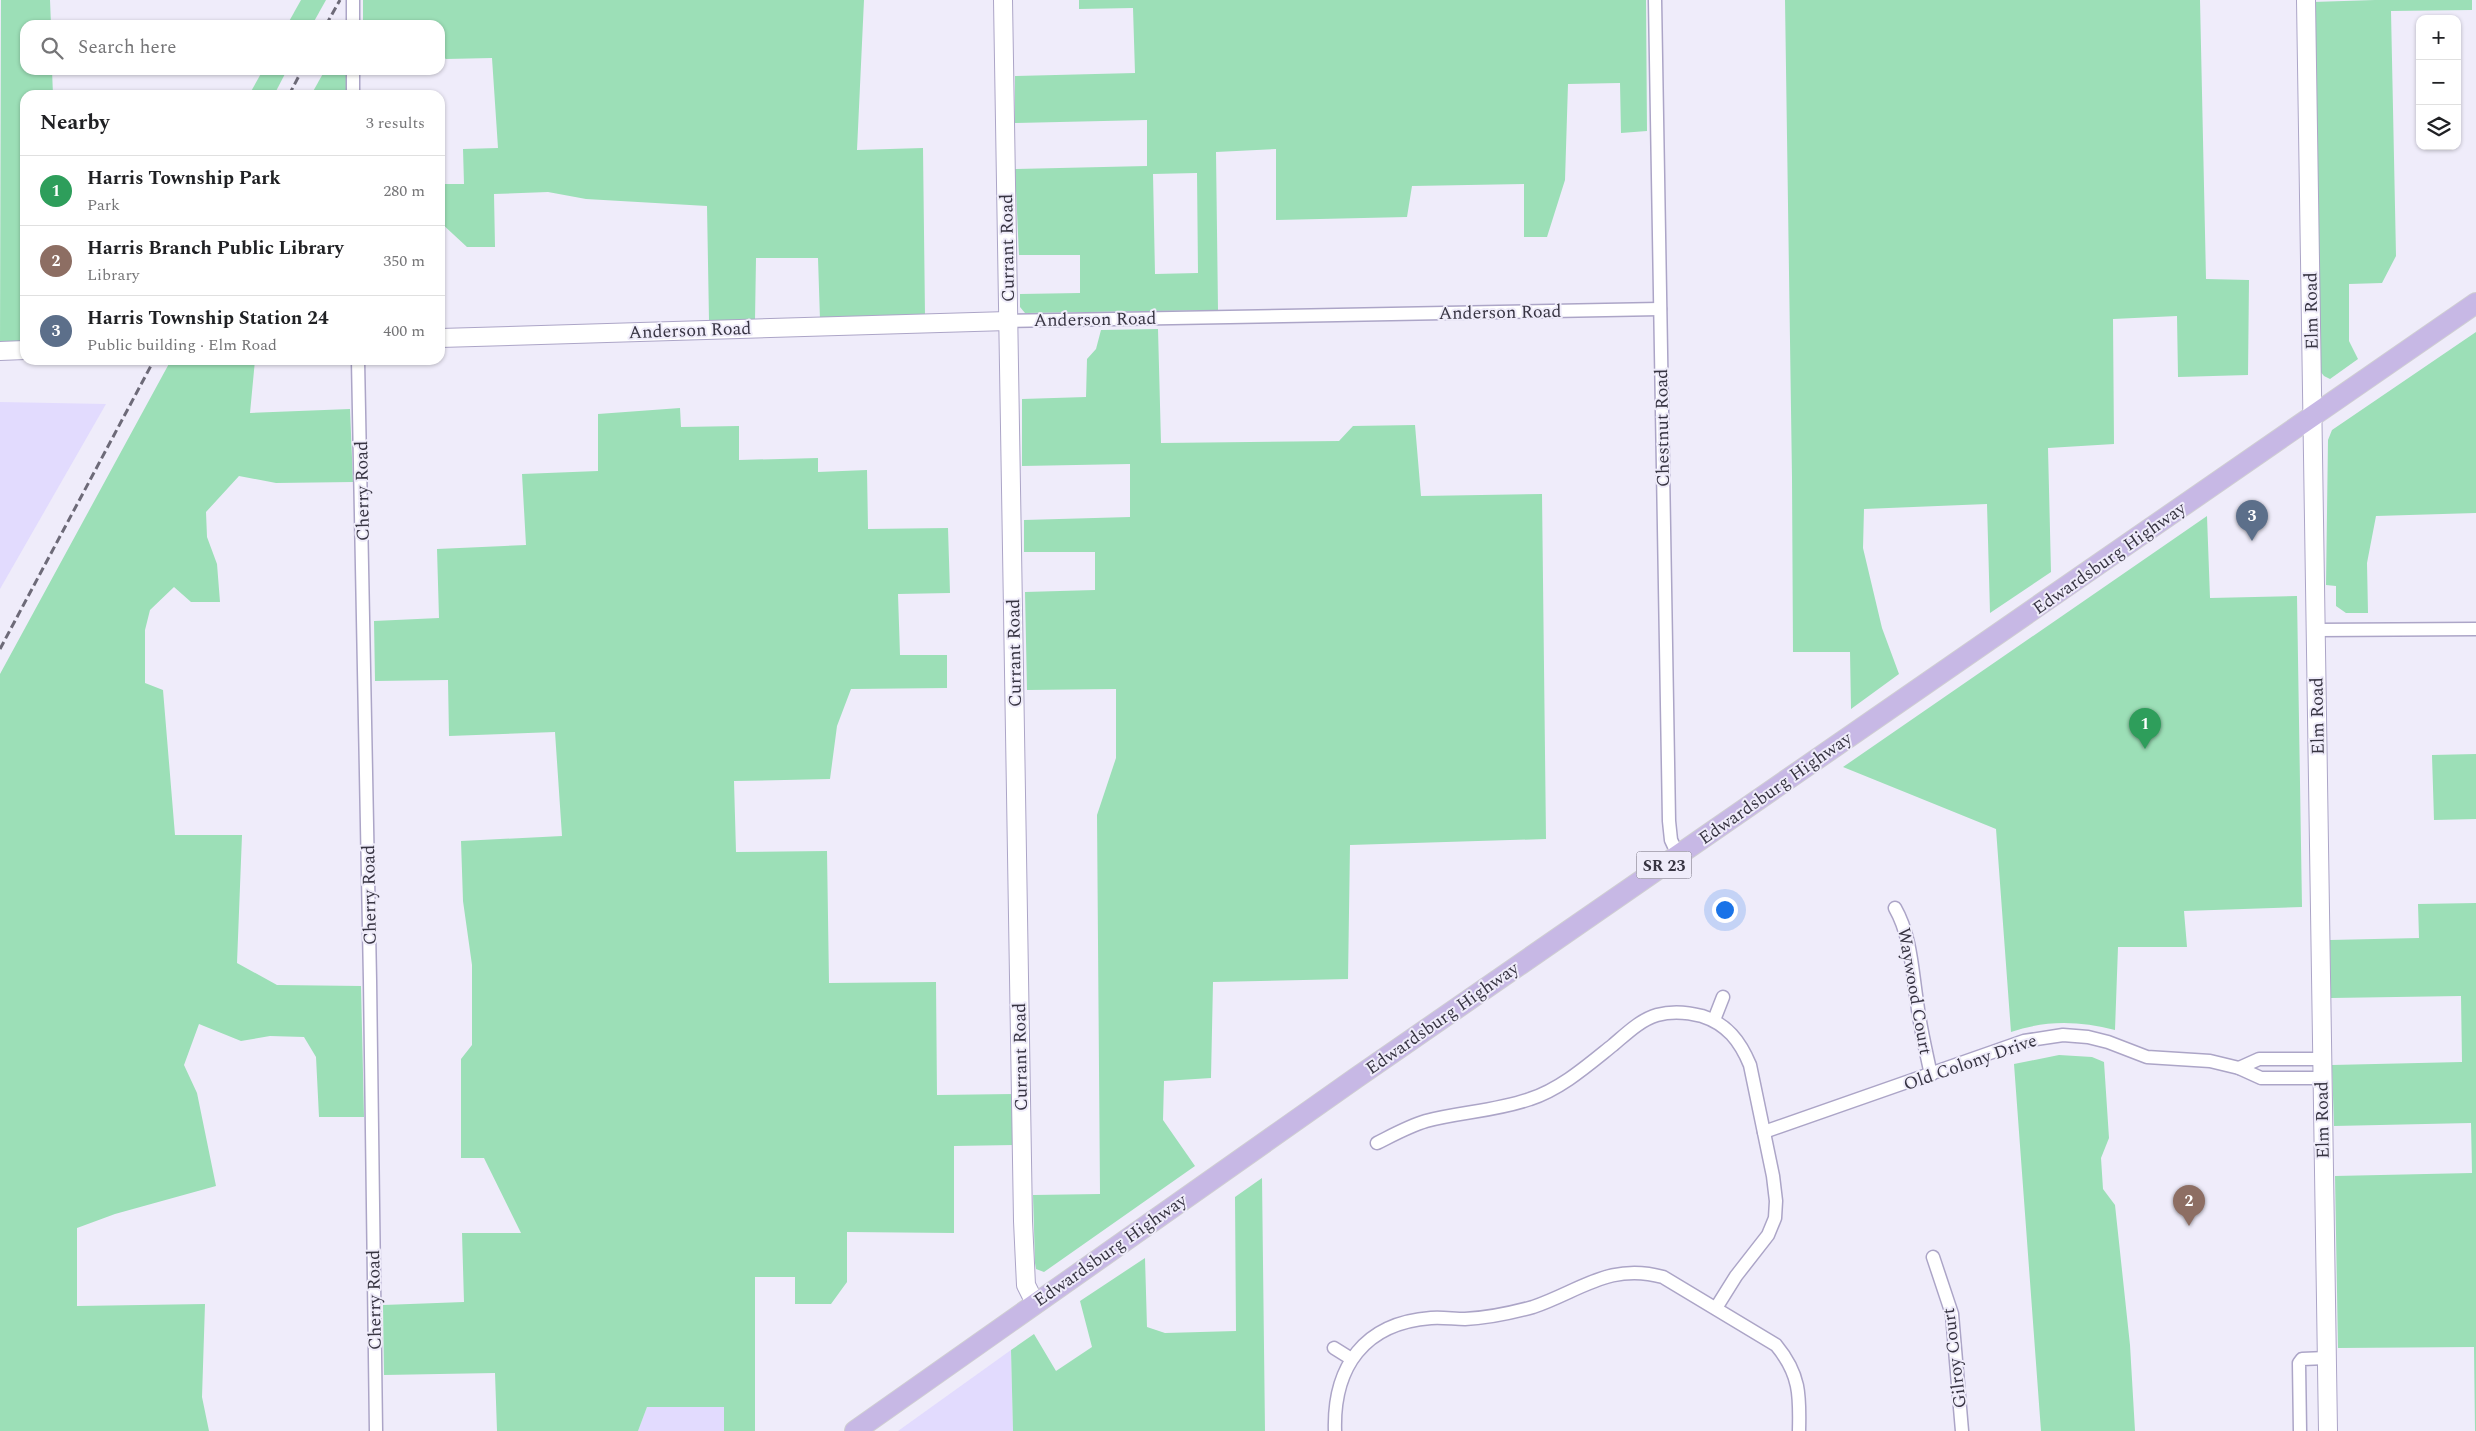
<!DOCTYPE html>
<meta charset="utf-8">
<style>
body{margin:0;font-family:Spectral,serif;background:#f6f6f6;color:#202124}
.controls{position:absolute;right:15px;top:15px;display:grid;overflow:hidden;border-radius:10px;box-shadow:0 1px 4px #0004}
.controls button{width:45px;height:45px;display:grid;place-items:center;padding:0;border:0;border-bottom:1px solid #e0e0e0;background:#fff;color:#202124;font:25px sans-serif}
.you{position:absolute;left:1724px;top:909px;width:18px;height:18px;margin:-12px;border:4px solid #fff;border-radius:50%;background:#1a73e8;box-shadow:0 0 0 8px #1a73e833}
.badge{display:grid;place-items:center;width:32px;height:32px;border-radius:50%;background:#725c2c;color:#fff;font-size:16px;font-weight:700}
.pin{position:absolute;translate:-50% -41px;filter:drop-shadow(0 1px 2px #0008)}
.pin::after{content:'';position:absolute;top:26px;width:18px;height:15px;background:inherit;clip-path:polygon(0 0,100% 0,50% 100%)}
.list{margin:0;padding:0;list-style:none}
h2{display:flex;justify-content:space-between;align-items:center;height:65px;margin:0;padding:0 20px;font-size:21px}
h2 small{font-size:16px;font-weight:400;color:#757577}
.list li{display:grid;grid-template-columns:32px 1fr auto;gap:15px;align-items:center;box-sizing:border-box;height:70px;padding:0 20px;border-top:1px solid #e0e0e0}
.list b{display:block;font-size:19px;white-space:nowrap}
.list p{margin:0;font-size:16px;white-space:nowrap;color:#757577}
.list em{font-size:16px;font-style:normal;color:#757577}
.icon{flex:none;width:28px;height:28px;fill:none;stroke:currentColor;stroke-width:2;stroke-linecap:round;stroke-linejoin:round}
.map{position:relative;flex:none;width:2476px;height:1431px;overflow:hidden}
.search{position:absolute;background:#fff;box-shadow:0 1px 4px #0004;left:20px;top:20px;width:425px;height:55px;display:flex;align-items:center;gap:12px;box-sizing:border-box;padding:0 18px;border-radius:15px;color:#757577;font-size:19px}
.panel{position:absolute;background:#fff;box-shadow:0 1px 4px #0004;left:20px;top:90px;width:425px;height:275px;border-radius:15px}
.map>svg:first-child{display:block}
</style>
<div class="map">
<svg width="2476" height="1431" viewBox="0 0 2476 1431">
<rect width="100%" height="100%" fill="#efecfa"/>
<g fill="#e2dbfe">
<path d="M0,402L106,404L0,589Z"/>
<path d="M1011,1350L1013,1431H898Z"/>
<path d="M647,1407H724V1431H638Z"/>
</g>
<g fill="#9cdfb7" fill-rule="evenodd">
<path d="M1,0H50L51,25H25V70H52L53,95H25V344H0Z"/>
<path d="M301,0H326L312,25H287Z"/>
<path d="M864,0L857,150L923,148L925,316L820,320L818,258H756L755,320H709L707,206L586,199L548,192L494,194L495,247H467L440,222V184H464L463,149L498,148L492,58L446,59L440,55V25H363V0Z"/>
<path d="M1079,0H1646L1647,131L1621,133L1620,83L1568,84L1565,180L1547,237H1524V184L1412,186L1407,217L1276,220V149L1216,152L1218,310L1025,313L1020,307V294L1080,293V255H1019L1015,169L1147,166V120L1015,123V76L1135,73L1133,8L1079,9ZM1197,173L1198,273L1155,274L1153,174Z"/>
<path d="M1785,0H2200L2206,279L2249,280L2248,375L2178,377L2177,316L2113,319L2114,444L2048,448L2051,572L1990,613L1987,504L1864,509L1863,548L1882,628L1899,674L1851,709L1850,652H1793L1792,477Z"/>
<path d="M2375,0H2472V10L2391,11L2396,256L2382,283L2349,284V341L2358,359L2330,379L2324,376L2320,371L2313,2Z"/>
<path d="M263,70H287L274,95H249Z"/>
<path d="M325,70H347V95H311Z"/>
<path d="M1158,329L1161,443L1339,441L1353,426L1415,425L1421,496L1542,494L1546,839L1350,845L1348,979L1213,982L1211,1078L1164,1081L1163,1120L1195,1166L1044,1272L1036,1269L1035,1263L1033,1195L1100,1194L1097,815L1116,758V689L1027,690L1025,592L1095,590V552H1024V520L1130,517V464L1022,466V399L1086,397L1087,359L1096,349L1101,330Z"/>
<path d="M2476,332V513L2376,516L2367,563L2368,613H2346L2336,606V586L2326,585L2328,440L2332,430Z"/>
<path d="M171,360H255L250,413L350,409L353,482L276,483L239,476L206,512L207,537L217,564L220,602H191L174,587L150,610L145,630V683L163,690L175,835H242L237,963L277,985L361,986L364,1117H319L316,1057L304,1037L270,1036L241,1041L199,1024L184,1065L197,1093L216,1186L115,1214L77,1228V1306L205,1304L202,1397L209,1431H0V674Z"/>
<path d="M680,408L681,427L739,426V460L818,458V472L867,470L868,529L948,528L950,593L898,594L900,655H947V688L851,689L837,726L830,779L734,781L736,852L827,851L829,983L936,982L937,1095L1013,1094L1014,1145L954,1146V1233L847,1232V1282L831,1304H795V1277H755V1431H724V1407H647L638,1431H497L495,1373L384,1375L383,1305L464,1302L462,1233H521L484,1158H461V1059L472,1045V965L463,901L461,841L562,836L555,732L449,736L448,680L375,681L374,621L439,618L437,549L526,545L522,474L598,471V414Z"/>
<path d="M2207,516L2210,598L2297,596L2302,907L2184,911L2187,947H2118L2115,1030C2079,1021 2046,1020 2011,1032L1996,829L1843,767Z"/>
<path d="M2476,754V819L2434,820L2432,755Z"/>
<path d="M2476,903V1431H2475L2474,1347L2338,1348L2335,1176L2472,1173L2471,1123L2334,1126L2332,1065L2462,1062L2461,996L2331,998L2330,940L2419,938L2418,904Z"/>
<path d="M2059,1055L2092,1057L2104,1062L2109,1138L2101,1158L2103,1189L2115,1205L2130,1345L2135,1431H2041L2014,1064Z"/>
<path d="M1262,1178L1265,1431H1013L1011,1350L1034,1334L1056,1371L1092,1347L1080,1301L1145,1258L1147,1327L1165,1333L1236,1331L1235,1197Z"/>
</g>
<g fill="none" stroke-linecap="round" stroke-linejoin="round">
<g stroke="#aca5c7" stroke-width="15">
<g id="street">
<path d="M353,0V25"/>
<path d="M1655,0L1669,821L1671,840L1678,855"/>
<path d="M353,70V95"/>
<path d="M1008,321L1660,309"/>
<path d="M358,360L370,980L376,1431"/>
<path d="M2316,630L2476,629"/>
<path d="M1895,908C1911,936 1912,970 1917,1002C1920,1027 1926,1051 1931,1075"/>
<path d="M1714,1020L1723,997"/>
<path d="M2239,1068L2259,1059H2321"/>
<path d="M1764,1132L2024,1041L2063,1035L2088,1037L2108,1042L2147,1057L2210,1061L2239,1068L2261,1078H2321"/>
<path d="M1377,1143C1393,1135 1409,1126 1426,1121C1460,1112 1496,1111 1530,1099C1561,1089 1588,1065 1613,1045C1626,1034 1640,1020 1657,1015C1671,1011 1687,1012 1702,1016C1727,1024 1740,1041 1750,1065L1773,1176L1776,1201L1775,1218L1768,1235L1736,1276L1716,1308"/>
<path d="M1933,1257L1952,1314L1962,1431"/>
<path d="M1334,1348L1350,1358"/>
<path d="M1335,1431C1333,1367 1364,1323 1431,1318C1442,1317 1454,1319 1465,1319C1488,1318 1511,1313 1533,1307C1580,1291 1610,1262 1663,1277L1776,1345C1800,1374 1800,1395 1799,1431"/>
<path d="M2300,1431L2299,1363L2302,1359L2326,1358"/>
</g>
</g>
<g stroke="#aca5c7" stroke-width="20">
<g id="secondary">
<path d="M1003,0L1023,1221L1026,1285L1035,1303"/>
<path d="M2306,0L2328,1431"/>
<path d="M440,338L1008,321"/>
<path d="M0,351L25,350"/>
</g>
</g>
<g stroke="#cfced2" stroke-width="22">
<path id="primary" d="M855,1431L1356,1078L2476,303"/>
</g>
<use href="#street" stroke="#fff" stroke-width="12"/>
<use href="#secondary" stroke="#fff" stroke-width="18"/>
<use href="#primary" stroke="#c7b8e5" stroke-width="20"/>
<g stroke="#6d6a78" stroke-width="3" stroke-dasharray="8 4" stroke-linecap="butt">
<path d="M326,25L340,0"/>
<path d="M289,95L302,70"/>
<path d="M0,649L154,360"/>
</g>
</g>
<g text-anchor="middle" stroke-width="4" stroke-linejoin="round" paint-order="stroke">
<rect fill="#efecfa" stroke="#6e6b79" stroke-width="1" x="1636.5" y="851.5" width="55" height="27" rx="4"/>
<g font-size="16" font-weight="bold" fill="#373442">
<text x="1664" y="871">SR 23</text>
</g>
<g font-size="18" fill="#373442" stroke="#efecfa">
<text transform="translate(1007 248) rotate(-91)" y="6">Currant Road</text>
<text transform="translate(2311 311) rotate(-91)" y="6">Elm Road</text>
<text transform="translate(1500 312) rotate(-1)" y="6">Anderson Road</text>
<text transform="translate(1095 319) rotate(-1)" y="6">Anderson Road</text>
<text transform="translate(690 330) rotate(-2)" y="6">Anderson Road</text>
<text transform="translate(1662 428) rotate(-91)" y="6">Chestnut Road</text>
<text transform="translate(362 491) rotate(-91)" y="6">Cherry Road</text>
<text transform="translate(2109 558) rotate(-35)" y="6">Edwardsburg Highway</text>
<text transform="translate(1014 653) rotate(-91)" y="6">Currant Road</text>
<text transform="translate(2317 716) rotate(-91)" y="6">Elm Road</text>
<text transform="translate(1775 788) rotate(-35)" y="6">Edwardsburg Highway</text>
<text transform="translate(369 895) rotate(-91)" y="6">Cherry Road</text>
<text transform="translate(1915 991) rotate(80)" y="6">Waywood Court</text>
<text transform="translate(1442 1018) rotate(-35)" y="6">Edwardsburg Highway</text>
<text transform="translate(1020 1057) rotate(-91)" y="6">Currant Road</text>
<text transform="translate(1970 1062) rotate(-19)" y="6">Old Colony Drive</text>
<text transform="translate(2322 1120) rotate(-91)" y="6">Elm Road</text>
<text transform="translate(1110 1250) rotate(-35)" y="6">Edwardsburg Highway</text>
<text transform="translate(374 1300) rotate(-91)" y="6">Cherry Road</text>
<text transform="translate(1954 1358) rotate(-97)" y="6">Gilroy Court</text>
</g>
</g>
</svg>
<div class="controls">
<button>+</button>
<button>−</button>
<button><svg class="icon" aria-label="layers" viewBox="0 0 24 24"><path d="M12 4l9 5-9 5-9-5zM3 14l9 5 9-5"/></svg></button>
</div>
<div class="you"></div>
<div class="pin badge" style="left:2145px;top:749px;background:#2e9e5b">1</div>
<div class="pin badge" style="left:2189px;top:1226px;background:#8d6e63">2</div>
<div class="pin badge" style="left:2252px;top:541px;background:#5c6f8a">3</div>
<div class="search"><svg class="icon" aria-label="search" viewBox="0 0 24 24"><circle cx="10" cy="10" r="6"/><path d="M15 15l6 6"/></svg>Search here</div>
<section class="panel">
<h2>Nearby<small>3 results</small></h2>
<ul class="list">
<li><span class="badge" style="background:#2e9e5b">1</span><div><b>Harris Township Park</b><p>Park</p></div><em>280 m</em></li>
<li><span class="badge" style="background:#8d6e63">2</span><div><b>Harris Branch Public Library</b><p>Library</p></div><em>350 m</em></li>
<li><span class="badge" style="background:#5c6f8a">3</span><div><b>Harris Township Station 24</b><p>Public building · Elm Road</p></div><em>400 m</em></li>
</ul>
</section>
</div>
